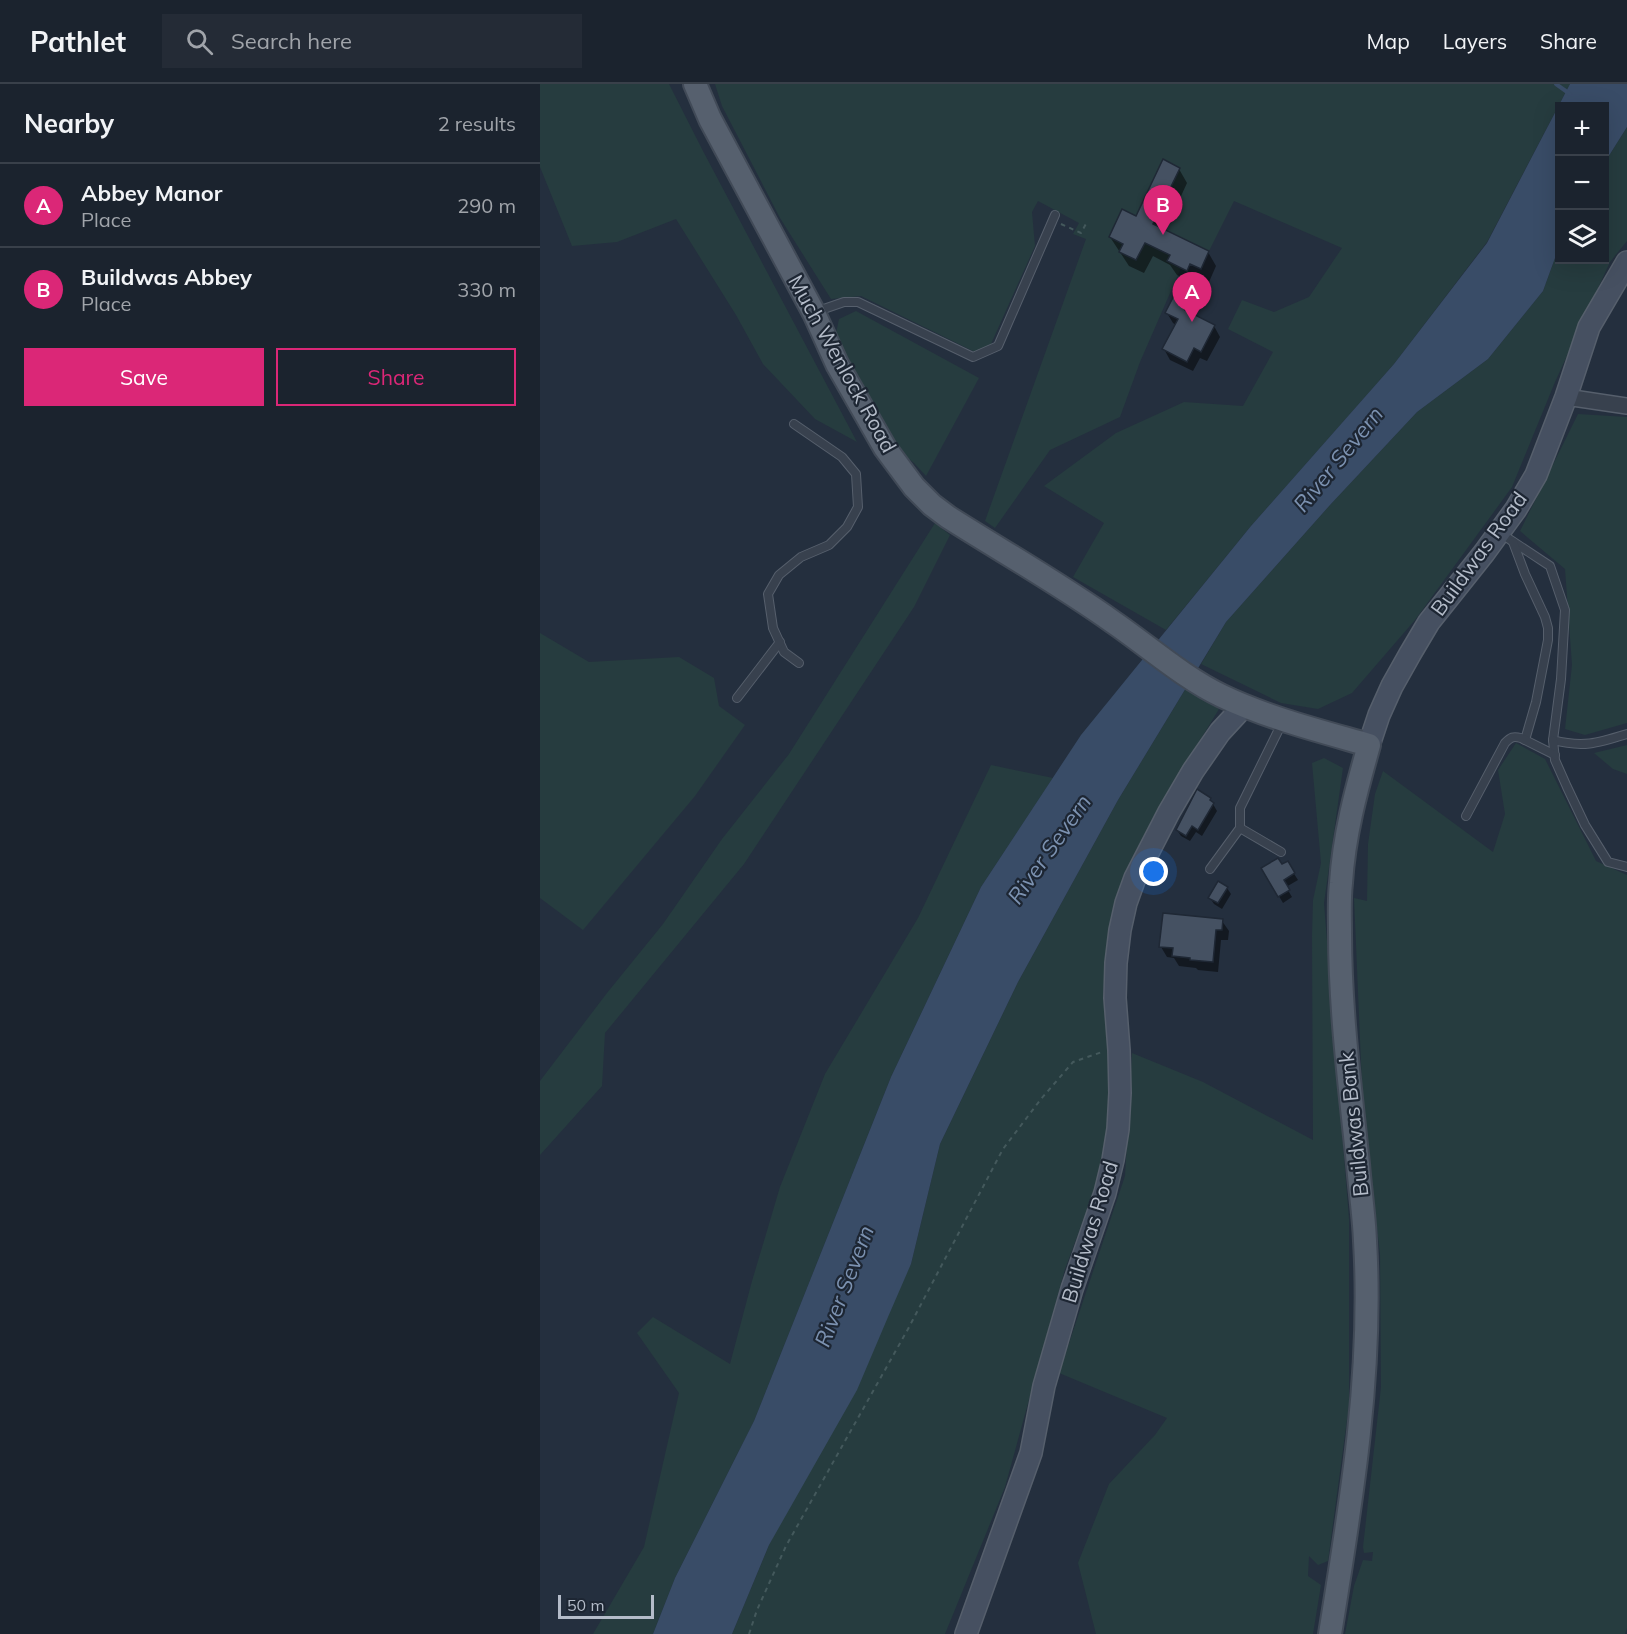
<!DOCTYPE html>
<meta charset="utf-8">
<style>
body{margin:0;font-family:Mulish,sans-serif;background:#242b36;color:#f1f3f6}
.controls{position:absolute;right:18px;top:18px;display:grid;overflow:hidden;border-radius:0px;box-shadow:0 6px 24px #0002}
.controls button{width:54px;height:54px;display:grid;place-items:center;padding:0;border:0;border-bottom:2px solid #39404a;background:#1b232e;color:#f1f3f6;font:30px sans-serif}
.scale{position:absolute;left:18px;bottom:15px;width:96px;box-sizing:border-box;padding-left:6px;border:3px solid #b4bcc9;border-top:0;font-size:16px;line-height:21px;white-space:nowrap;color:#b4bcc9;-webkit-text-stroke:4px #1d2633;paint-order:stroke}
.you{position:absolute;left:614px;top:788px;width:21px;height:21px;margin:-15px;border:4px solid #fff;border-radius:50%;background:#1a73e8;box-shadow:0 0 0 9px #1a73e833}
.badge{display:grid;place-items:center;width:39px;height:39px;border-radius:50%;background:#db2777;color:#fff;font-size:20px;font-weight:700}
.pin{position:absolute;translate:-50% -50px;filter:drop-shadow(0 2px 3px #0008)}
.pin::after{content:'';position:absolute;top:32px;width:21px;height:18px;background:inherit;clip-path:polygon(0 0,100% 0,50% 100%)}
.list{margin:0;padding:0;list-style:none}
h2{display:flex;justify-content:space-between;align-items:center;height:78px;margin:0;padding:0 24px;font-size:26px}
h2 small{font-size:20px;font-weight:400;color:#a0a4aa}
.list li{display:grid;grid-template-columns:39px 1fr auto;gap:18px;align-items:center;box-sizing:border-box;height:84px;padding:0 24px;border-top:2px solid #39404a}
.list b{display:block;font-size:22px;white-space:nowrap}
.list p{margin:0;font-size:20px;white-space:nowrap;color:#a0a4aa}
.list em{font-size:20px;font-style:normal;color:#a0a4aa}
.actions{display:flex;gap:12px;padding:18px 24px}
.actions a{flex:1;padding:14px 0;border:2px solid #db2777;border-radius:0px;text-align:center;font-size:21px;color:#db2777}
.actions .main{background:#db2777;color:#fff}
.icon{flex:none;width:33px;height:33px;fill:none;stroke:currentColor;stroke-width:2;stroke-linecap:round;stroke-linejoin:round}
.map{position:relative;flex:none;width:1087px;height:1550px;overflow:hidden}
header{display:flex;align-items:center;gap:36px;box-sizing:border-box;height:84px;padding:0 30px;background:#1b232e;border-bottom:2px solid #39404a}
header strong{font-size:28px}
nav{display:flex;gap:33px;margin-inline-start:auto;font-size:21px}
.search{width:420px;height:54px;background:#242b36;display:flex;align-items:center;gap:15px;box-sizing:border-box;padding:0 21px;border-radius:0px;color:#a0a4aa;font-size:22px}
main{display:flex}
aside{flex:1;background:#1b232e}
.map>svg:first-child{display:block}
</style>
<header>
<strong>Pathlet</strong>
<div class="search"><svg class="icon" aria-label="search" viewBox="0 0 24 24"><circle cx="10" cy="10" r="6"/><path d="M15 15l6 6"/></svg>Search here</div>
<nav><a>Map</a><a>Layers</a><a>Share</a></nav>
</header>
<main>
<aside>
<h2>Nearby<small>2 results</small></h2>
<ul class="list">
<li><span class="badge">A</span><div><b>Abbey Manor</b><p>Place</p></div><em>290 m</em></li>
<li><span class="badge">B</span><div><b>Buildwas Abbey</b><p>Place</p></div><em>330 m</em></li>
</ul>
<div class="actions"><a class="main">Save</a><a>Share</a></div>
</aside>
<div class="map">
<svg width="1087" height="1550" viewBox="0 0 1087 1550">
<rect width="100%" height="100%" fill="#242f3e"/>
<g fill="#263c3f">
<path d="M0,0H129L163,67L317,358L275,335L223,280L196,231L136,135L77,158L32,162L0,83Z"/>
<path d="M175,0H1030L947,158L854,280L711,442L626,546L533,493L564,439L504,402L576,349L644,318L703,322L733,268L688,245L702,216L734,228L769,213L802,164L694,117L669,167L611,140L630,171L627,177L641,184L600,278L580,333L510,366L455,444L445,437L546,155L533,150L539,139L498,117L492,128L495,162L451,260L435,268L321,212L291,215L240,134L182,22Z"/>
<path d="M1087,43V157L1070,178L1015,298L972,403L875,536L812,609L778,625L741,619L661,580L686,538L790,421L877,328L948,275L1003,207L1019,163L1020,176H1064L1065,78Z"/>
<path d="M316,227L439,294L386,392L374,379L358,366L335,327L295,254L299,235Z"/>
<path d="M1038,330L1087,333V639L1045,651L1025,645L1032,581L1025,485L980,447Z"/>
<path d="M395,439L410,451L374,523L204,780L65,949L62,1002L0,1071V997L67,909L123,840L182,755L249,670Z"/>
<path d="M0,549L49,578L139,573L174,594L179,622L205,641L155,712L43,846L0,814Z"/>
<path d="M646,604L659,608L679,625L611,737L571,835L563,911L570,967L571,1026L563,1083L525,1185L465,1403L405,1550H192L229,1461L371,1180L400,1060L478,898L578,716Z"/>
<path d="M976,659L1005,675L1056,777L1087,791V1544L1085,1550H805L814,1502L823,1476L832,1477L833,1468L824,1469L823,1463L841,1303L840,1170L823,1026L814,814L827,817L828,760L835,710L843,687L953,768L965,730L958,686Z"/>
<path d="M1087,661V690L1073,685L1054,669Z"/>
<path d="M784,674L803,684L784,819L809,1135V1321L788,1477L778,1481L769,1472L768,1492L781,1501L773,1550H556L538,1479L569,1400L615,1351L627,1334L519,1289L585,1092L592,969L663,998L773,1056L772,852L773,816L781,779L772,679Z"/>
<path d="M451,681L513,694L441,803L351,993L214,1337L135,1494L113,1550H53L104,1463L139,1309L97,1249L113,1233L190,1280L212,1197L240,1103L285,990L378,834Z"/>
</g>
<path fill="#394c67" d="M1030,0H1087V43L1065,78L1064,22H1020L1019,163L1003,207L948,275L877,328L790,421L686,538L578,716L478,898L400,1060L371,1180L348,1233L317,1306L229,1461L192,1550H113L135,1494L214,1337L351,993L441,803L541,651L711,442L854,280L947,159Z"/>
<g fill="#0007">
<path d="M639,85L647,99L625,147L668,168L676,182L669,198L658,193L655,200L637,191L630,181L613,172L604,189L589,182L570,153L596,134Z"/>
<path d="M652,210L658,220L653,231L674,242L680,253L667,277L660,274L653,287L630,276L624,265L636,241L633,239L627,229Z"/>
<path d="M670,715L677,727L662,752L656,748L650,757L641,752L637,746Z"/>
<path d="M747,779L758,796L746,803L752,813L743,819L723,785L741,782Z"/>
<path d="M687,804L691,810L682,825L674,820L670,814Z"/>
<path d="M682,837L689,847L688,856H681L678,888L658,886L656,884L639,882L634,874L627,873L621,863Z"/>
</g>
<g fill="none" stroke-linecap="round" stroke-linejoin="round">
<path stroke="#394c67" stroke-width="4" d="M1016,0L1030,10"/>
</g>
<g fill="#455162" stroke="#1f2835" stroke-width="1.5">
<path d="M623,75L640,84L613,140L669,167L661,185L650,180L647,187L627,177L630,171L605,159L596,176L579,168L583,160L569,153L582,125L596,132Z"/>
<path d="M639,202L653,209L645,226L675,241L661,268L654,264L647,278L622,265L638,235L625,229Z"/>
<path d="M657,705L671,714L670,716L674,719L658,746L652,742L646,752L636,746Z"/>
<path d="M738,774L742,780L748,777L755,789L744,796L750,806L738,813L721,784Z"/>
<path d="M678,797L688,803L678,819L668,814Z"/>
<path d="M623,829L683,835L682,846H676L673,878L650,876V874L632,872L633,864L619,863Z"/>
</g>
<g fill="none" stroke-linecap="round" stroke-linejoin="round">
<g stroke="#565f6c" stroke-width="10">
<g id="lane">
<path d="M275,228L304,218H318L433,273L458,262L515,131"/>
<path d="M254,340L302,373L316,390L318,423L307,443L289,461L261,473L239,491L228,510L233,544L244,568L259,579"/>
<path d="M960,449L1010,482L1025,526L1021,595L1013,656C1043,664 1058,659 1087,650"/>
<path d="M973,458L985,490L1005,533L1008,544V556L996,618L985,656"/>
<path d="M197,614L240,558"/>
<path d="M1013,656L1015,676L1027,703L1045,741L1068,778L1087,783"/>
<path d="M926,732L965,659C971,653 973,652 981,654L1015,671"/>
<path d="M741,768L700,744V724L743,637"/>
<path d="M670,785L700,744"/>
</g>
</g>
<g stroke="#565f6c" stroke-width="18">
<path id="street" d="M1026,313L1087,322"/>
</g>
<g stroke="#565f6c" stroke-width="24">
<g id="secondary">
<path d="M829,661L839,631L852,602L870,570L889,538L944,469L976,425L996,391L1026,313L1049,243L1087,178"/>
<path d="M426,1550L491,1369L504,1302L532,1205L565,1109L573,1076L578,1045L580,1009L579,966L575,914L576,879L580,846L586,819L595,794L629,728L653,687L680,648L704,622"/>
</g>
</g>
<g stroke="#414a57" stroke-width="26">
<path id="primary" d="M155,0L170,35L274,229L297,280L345,364L374,403L392,421L408,433C463,468 520,500 573,538C608,562 644,594 682,612C728,634 780,647 829,661C816,707 804,751 801,799C799,816 800,833 800,849C800,926 810,1003 818,1080C820,1106 824,1131 825,1157C833,1289 811,1420 790,1550"/>
</g>
<g stroke="#44595c" stroke-width="2" stroke-dasharray="4.5 4.5" stroke-linecap="butt">
<path d="M521,140L541,149L547,138"/>
<path d="M209,1550L217,1526L246,1462L368,1245L463,1065L501,1015L533,978L562,968"/>
</g>
<use href="#lane" stroke="#38414e" stroke-width="8"/>
<use href="#street" stroke="#38414e" stroke-width="15"/>
<use href="#secondary" stroke="#465061" stroke-width="21"/>
<use href="#primary" stroke="#56606e" stroke-width="22"/>
</g>
<g text-anchor="middle" stroke-width="4.5" stroke-linejoin="round" paint-order="stroke">
<g font-size="21" fill="#b4bcc9" stroke="#1d2633">
<text transform="translate(302 280) rotate(61)" y="7">Much Wenlock Road</text>
<text transform="translate(939 470) rotate(-54)" y="7">Buildwas Road</text>
<text transform="translate(814 1040) rotate(-96)" y="7">Buildwas Bank</text>
<text transform="translate(550 1148) rotate(-73)" y="7">Buildwas Road</text>
</g>
<g font-size="22" font-style="italic" fill="#7c92b1" stroke="#1d2633">
<text transform="translate(798 375) rotate(-51)" y="8">River Severn</text>
<text transform="translate(509 765) rotate(-55)" y="8">River Severn</text>
<text transform="translate(304 1202) rotate(-69)" y="8">River Severn</text>
</g>
</g>
</svg>
<div class="controls">
<button>+</button>
<button>−</button>
<button><svg class="icon" aria-label="layers" viewBox="0 0 24 24"><path d="M12 4l9 5-9 5-9-5zM3 14l9 5 9-5"/></svg></button>
</div>
<div class="scale">50 m</div>
<div class="you"></div>
<div class="pin badge" style="left:652px;top:238px">A</div>
<div class="pin badge" style="left:623px;top:151px">B</div>
</div>
</main>
